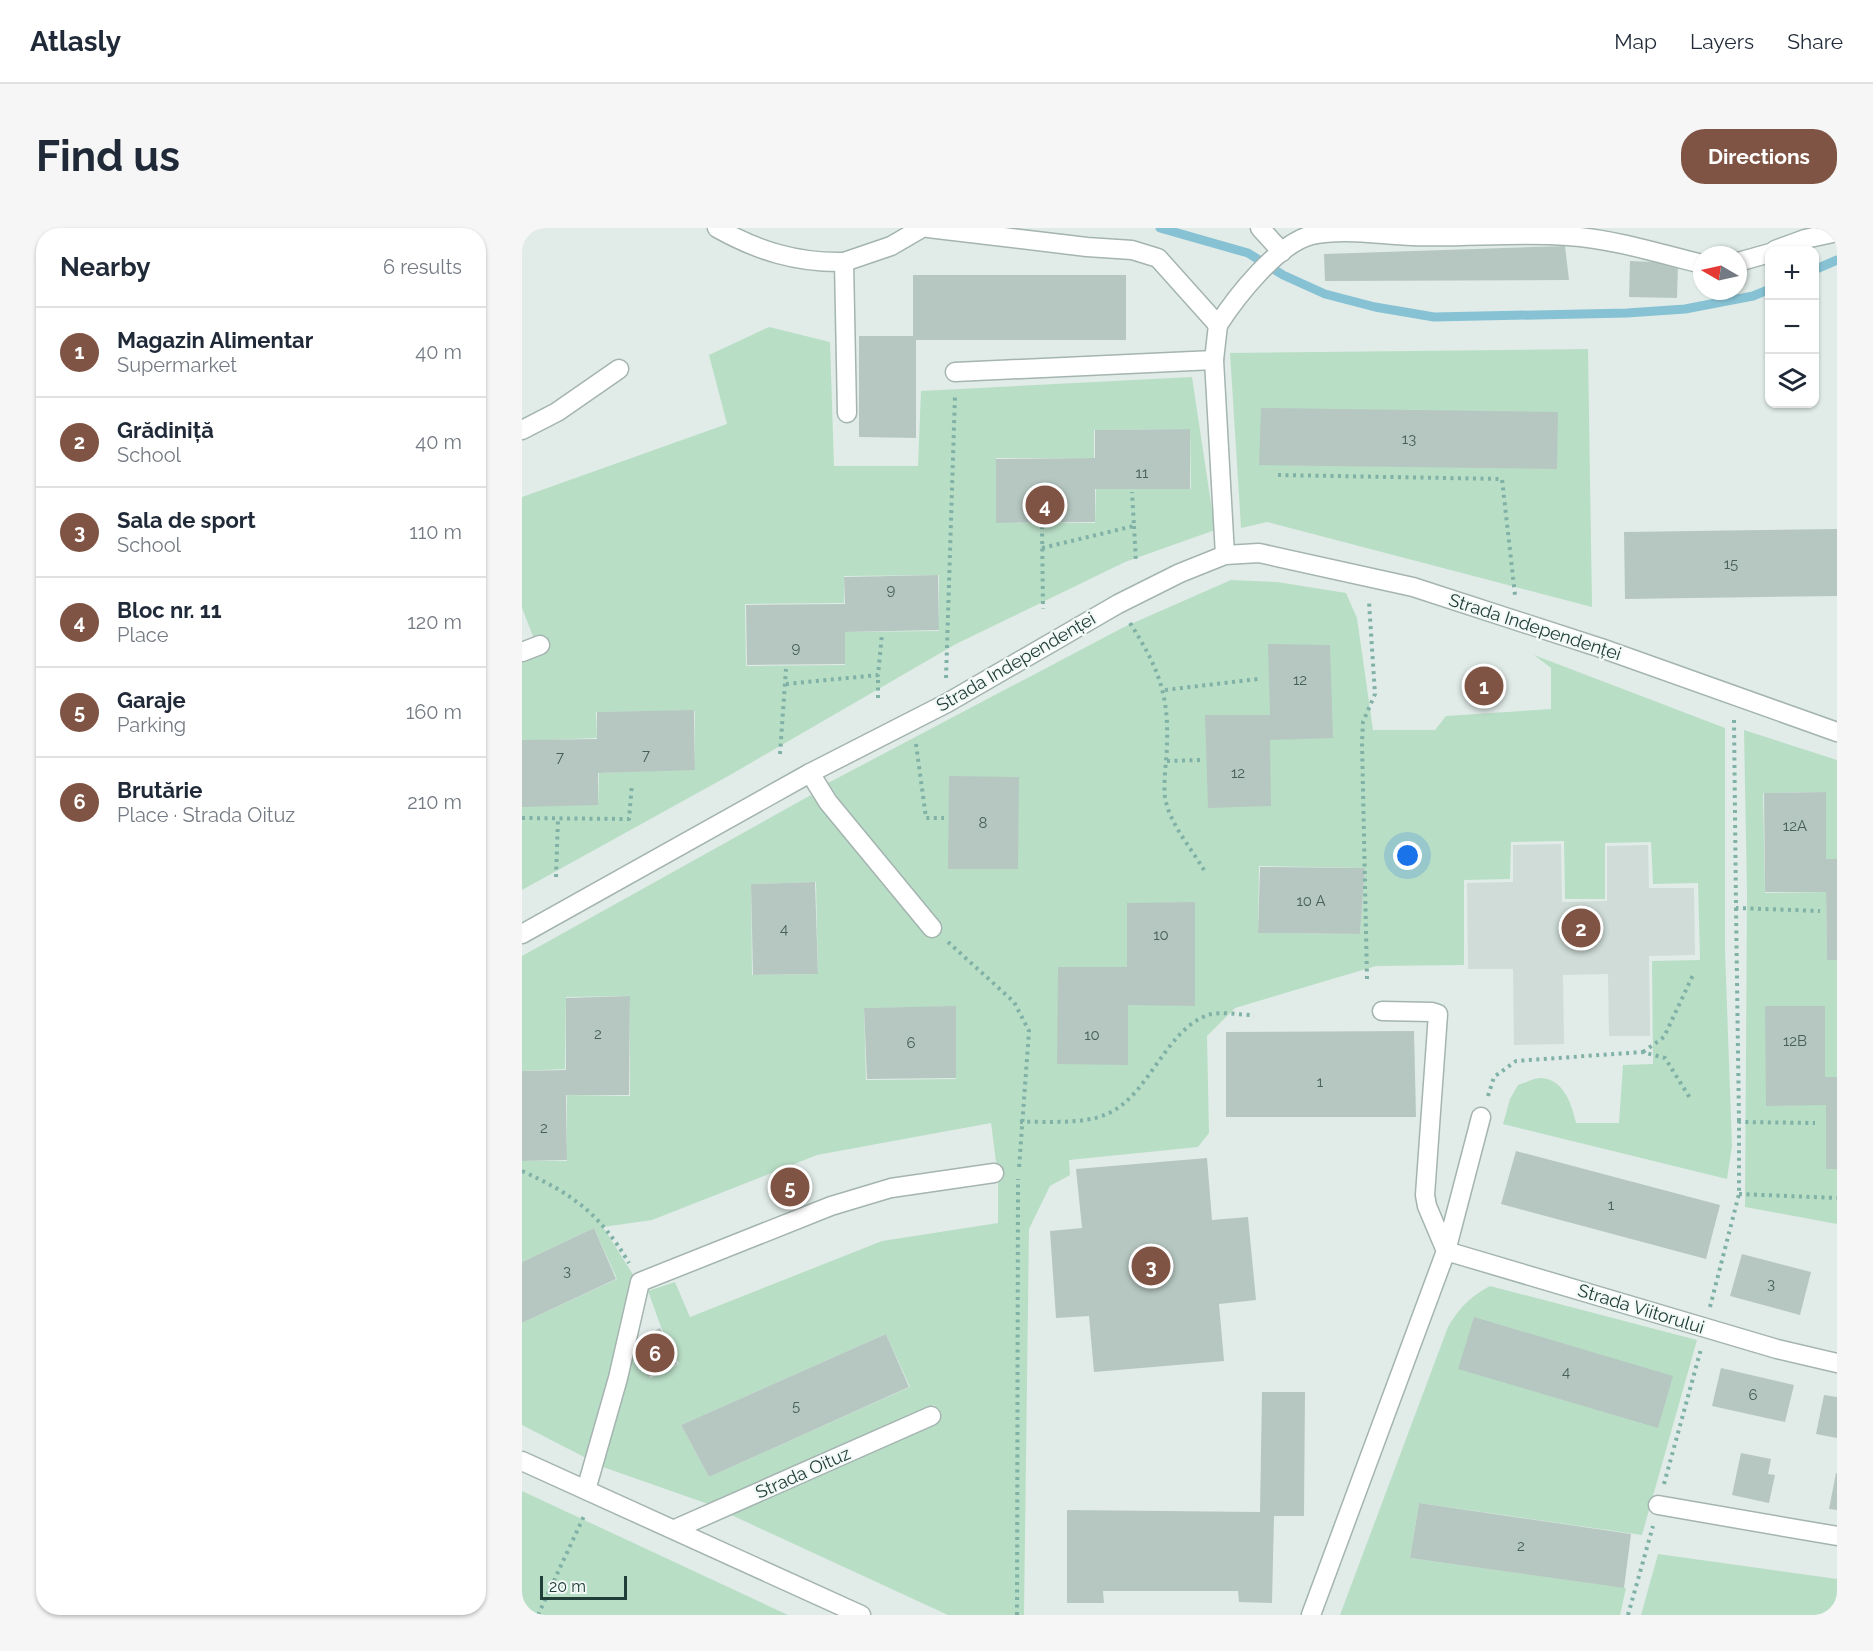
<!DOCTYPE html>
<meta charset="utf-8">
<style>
body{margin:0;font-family:Raleway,sans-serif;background:#f6f6f7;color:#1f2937}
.controls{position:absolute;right:18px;top:18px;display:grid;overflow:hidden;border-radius:12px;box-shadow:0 2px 4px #0004}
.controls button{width:54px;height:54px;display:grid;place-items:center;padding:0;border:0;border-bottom:2px solid #e0e1e3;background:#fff;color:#1f2937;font:30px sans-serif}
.compass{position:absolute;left:1171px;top:18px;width:54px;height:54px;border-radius:50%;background:#fff;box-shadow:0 2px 4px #0004;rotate:279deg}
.scale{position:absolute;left:18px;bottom:15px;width:87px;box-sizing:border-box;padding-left:6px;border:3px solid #213e38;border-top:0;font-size:16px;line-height:21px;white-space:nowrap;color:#213e38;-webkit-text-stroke:4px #f2f9f6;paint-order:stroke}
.you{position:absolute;left:886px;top:628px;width:21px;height:21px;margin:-15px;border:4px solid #fff;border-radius:50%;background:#1a73e8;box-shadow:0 0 0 9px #1a73e833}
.badge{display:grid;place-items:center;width:39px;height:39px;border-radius:50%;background:#805444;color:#fff;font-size:20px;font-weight:700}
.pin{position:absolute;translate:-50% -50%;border:3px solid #fff;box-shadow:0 2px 6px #0006}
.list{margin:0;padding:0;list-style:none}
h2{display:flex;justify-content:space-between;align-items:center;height:78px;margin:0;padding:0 24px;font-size:26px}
h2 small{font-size:20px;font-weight:400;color:#747a83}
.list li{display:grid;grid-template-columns:39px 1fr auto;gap:18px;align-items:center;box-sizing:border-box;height:90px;padding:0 24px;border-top:2px solid #e0e1e3}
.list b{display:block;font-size:22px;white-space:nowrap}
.list p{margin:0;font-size:20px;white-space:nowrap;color:#747a83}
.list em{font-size:20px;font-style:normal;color:#747a83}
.icon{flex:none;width:33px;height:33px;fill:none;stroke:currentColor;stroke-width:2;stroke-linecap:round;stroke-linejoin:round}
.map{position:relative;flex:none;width:1315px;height:1387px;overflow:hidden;border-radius:24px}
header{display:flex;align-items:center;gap:36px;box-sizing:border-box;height:84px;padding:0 30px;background:#fff;border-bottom:2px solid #e0e1e3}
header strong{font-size:28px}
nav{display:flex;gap:33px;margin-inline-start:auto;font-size:21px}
.intro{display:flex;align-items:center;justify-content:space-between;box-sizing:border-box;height:144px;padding:0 36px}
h1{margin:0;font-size:42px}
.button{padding:15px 27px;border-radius:24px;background:#805444;color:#fff;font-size:21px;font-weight:700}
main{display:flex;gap:36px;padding:0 36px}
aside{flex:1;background:#fff;border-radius:24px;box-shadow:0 2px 4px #0004}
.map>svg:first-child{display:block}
</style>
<header>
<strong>Atlasly</strong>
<nav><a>Map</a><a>Layers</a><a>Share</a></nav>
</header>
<div class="intro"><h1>Find us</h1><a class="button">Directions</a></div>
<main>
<aside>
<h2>Nearby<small>6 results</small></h2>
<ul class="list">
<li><span class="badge">1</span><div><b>Magazin Alimentar</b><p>Supermarket</p></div><em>40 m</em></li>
<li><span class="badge">2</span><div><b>Grădiniță</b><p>School</p></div><em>40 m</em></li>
<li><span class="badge">3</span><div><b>Sala de sport</b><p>School</p></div><em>110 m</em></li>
<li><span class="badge">4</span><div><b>Bloc nr. 11</b><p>Place</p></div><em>120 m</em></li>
<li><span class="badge">5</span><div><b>Garaje</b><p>Parking</p></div><em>160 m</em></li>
<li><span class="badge">6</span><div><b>Brutărie</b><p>Place · Strada Oituz</p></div><em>210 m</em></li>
</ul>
</aside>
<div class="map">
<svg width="1315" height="1387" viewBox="0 0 1315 1387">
<rect width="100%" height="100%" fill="#e1ece8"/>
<path fill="#cfdcd7" d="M1039,616L1040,674L1085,673V618L1126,617L1127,660H1172L1173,727L1127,728L1128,808H1087L1086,746L1041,747L1042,816L992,817L991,741H946L945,655L991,654V617Z"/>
<g fill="#b9dec6" fill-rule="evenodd">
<path d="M247,99L308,114L312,238H396L399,163L670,149L693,302L603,334L434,416L208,547L0,662V578L76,576L77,545L173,541V483L74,484L75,510L0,513V431L17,424L0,380V269L205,196L187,127ZM668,201L669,261H574L573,295H474V230H572V202ZM417,347V403L323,404V437L224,438L223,376L322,375V348Z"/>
<path d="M1066,121L1070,379L745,294L719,300L708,125Z"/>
<path d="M709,352L755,354L824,365L835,390L851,502H913L924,488L1029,481V440L1012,427L1203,500V722L1210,918L1205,951L981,896L988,871L996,857C1003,855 1012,850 1019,850C1042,851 1050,877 1054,895H1097L1101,837L1131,836L1130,733L1178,732L1176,655L1131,656L1129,614L1083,615V671H1043L1042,613L989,614L988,651L942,652V737L854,738L713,780L685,808L687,905L676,919L547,932L548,947L528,958L507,1001L502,1387H426L207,1286L418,1191L412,1177L189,1277L78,1238L111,1116L128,1150L157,1136L139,1099L126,1063L153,1054L168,1089L360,1013L476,995V949L469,895L295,927L130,992L81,999L110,1045L113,1059L66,1231L0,1197V1095L95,1051L72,1000L0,1034V933H45V867L108,868V768L44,769L43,841L0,843V728L289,567L406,706L306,555L602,399ZM737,638L843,640L838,706L736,705ZM294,654L296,746L230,747L229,656ZM433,779L434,851L344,852L342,780ZM364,1106L388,1159L187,1249L159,1197Z"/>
<path d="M1222,502L1315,532V631H1304V564L1241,565L1243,665L1304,664L1305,731H1315V996L1223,979L1225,665Z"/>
<path d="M968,1058L1175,1112L1120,1307L897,1275L888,1330L1104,1360L1098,1387H818L926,1099C938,1079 948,1069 968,1058Z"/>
<path d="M0,1263L266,1387H0Z"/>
<path d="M1136,1326L1315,1351V1387H1119Z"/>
</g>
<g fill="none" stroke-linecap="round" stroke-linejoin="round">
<g stroke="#87c2d4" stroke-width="9">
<path d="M638,0L726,25L761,47L803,66L853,79L912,89L1105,85L1163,81L1231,68L1248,61"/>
<path d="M1292,42L1315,32"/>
</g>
</g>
<g fill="#b6c7c1">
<path d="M1043,18L1047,52L803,53L802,26Z"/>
<path d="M1108,33L1156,35L1155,70L1107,69Z"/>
<path d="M391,47H604V112H394V210L337,209V108H391Z"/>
<path d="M739,180L1036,184L1035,241L737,237Z"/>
<path d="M668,201V261H573V294L474,295V231L573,230V202Z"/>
<path d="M1315,301V368L1103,371L1102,304Z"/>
<path d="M416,347L417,402L323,404V436L225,437L224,377L323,376L322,349Z"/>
<path d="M746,416L808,417L811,510L748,512L749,578L686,580L683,487H748Z"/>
<path d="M172,482L173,542L76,545V577L0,579V512L75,511V484Z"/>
<path d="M427,548L497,549L496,641H426Z"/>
<path d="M1304,564V631H1315V732H1305L1304,664H1243L1242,565Z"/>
<path d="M738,639L843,640L838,706L736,705Z"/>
<path d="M293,654L296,746L231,747L229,656Z"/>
<path d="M673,674V778L606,777V837L535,836L536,739H605V675Z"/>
<path d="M108,768L107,867H44L45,932L0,933V843L44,842V770Z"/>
<path d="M434,778V850L345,851L342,780Z"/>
<path d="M1243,778H1303V849H1315V941H1304V877L1244,878Z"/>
<path d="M892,803L894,889H704V804Z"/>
<path d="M994,923L1198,977L1184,1031L979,976Z"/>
<path d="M685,930L690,992L726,989L734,1072L697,1076L702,1133L572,1144L567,1088L534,1090L528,1003L560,1000L554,941Z"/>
<path d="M72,1000L94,1051L0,1095V1034Z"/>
<path d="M1220,1026L1289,1044L1278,1087L1208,1068Z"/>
<path d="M952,1089L1151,1148L1136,1200L936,1141Z"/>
<path d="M138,1100L155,1136L126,1149L111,1114Z"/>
<path d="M364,1106L387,1159L187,1249L159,1197Z"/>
<path d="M1199,1140L1272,1157L1263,1194L1190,1178Z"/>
<path d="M740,1164H783L782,1288H752L750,1375L717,1374L716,1363H581L582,1375H545V1282L738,1284Z"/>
<path d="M1302,1167L1315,1169V1210L1294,1206Z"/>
<path d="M1219,1225L1249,1231L1246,1246L1253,1247L1247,1275L1210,1267Z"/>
<path d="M1314,1245H1315V1282L1307,1281Z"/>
<path d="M897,1275L1109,1306L1102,1360L888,1330Z"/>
</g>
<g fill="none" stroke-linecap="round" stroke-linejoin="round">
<g stroke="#a4b4b0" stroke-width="21">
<g id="minor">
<path d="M195,0C236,23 275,35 322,34L325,185"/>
<path d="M406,0L565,19L610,22L636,30L696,97C714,69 756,15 790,7C822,0 858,7 890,8C942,10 994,4 1046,8C1091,11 1136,25 1180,36"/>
<path d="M738,0L760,24"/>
<path d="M1253,22L1283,11L1315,4"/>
<path d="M322,34L369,18L400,0"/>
<path d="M1216,34L1248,25"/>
<path d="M696,97L692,132L703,327"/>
<path d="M433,144L692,132"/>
<path d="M0,202L35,184L97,141"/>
<path d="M0,424L18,417"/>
<path d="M288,545L306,574L410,700"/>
<path d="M0,706L288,545L425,475L596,376L658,345L703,327L737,325L891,359L1079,420L1315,504"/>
<path d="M860,783L910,784L916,786L903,967L905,978L924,1023"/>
<path d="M924,1023L1255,1121L1315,1135"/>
<path d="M0,1233L339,1387"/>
<path d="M64,1262L96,1150L118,1054L309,978L369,960L472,945"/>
<path d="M1136,1277L1315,1308"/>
<path d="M153,1301L409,1188"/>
<path d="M789,1387L924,1023L959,889"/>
</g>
</g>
<g stroke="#80b1a6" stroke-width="4" stroke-dasharray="3 4.5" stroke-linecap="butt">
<path d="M756,247L980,251L993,367"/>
<path d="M520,298L521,381"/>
<path d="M612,298L614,335"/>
<path d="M520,320L612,298L610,264"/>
<path d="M608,395C634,436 647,464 645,514C645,532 641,552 643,569C647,595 669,620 682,642"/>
<path d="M424,450L433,167"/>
<path d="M264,456L356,447L360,406"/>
<path d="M643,462L736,451"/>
<path d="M356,470V447"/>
<path d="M1212,492L1214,680L1298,683"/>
<path d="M394,516L404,590H422"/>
<path d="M258,526L264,441"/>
<path d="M645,533L680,532"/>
<path d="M0,590L107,591L110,556"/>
<path d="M34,649L36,590"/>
<path d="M1214,680L1217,894"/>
<path d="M426,714L492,774L507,803L497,940"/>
<path d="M845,751L840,514L841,494L853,466L847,374"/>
<path d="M1121,824L1142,809L1171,747"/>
<path d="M966,868L972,849L994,833L1120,824L1143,830L1168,870"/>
<path d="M498,894C525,893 560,897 585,886C627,868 643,802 686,787C698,783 718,787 732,787"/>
<path d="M0,943C51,966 78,986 107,1035"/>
<path d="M1217,966L1315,970"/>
<path d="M1188,1079L1217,966V894L1293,895"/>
<path d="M1142,1256L1179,1121"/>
<path d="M16,1387L62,1288"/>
<path d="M495,1387L496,951"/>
<path d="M1106,1387L1131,1298"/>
</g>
<use href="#minor" stroke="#fff" stroke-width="18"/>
</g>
<g text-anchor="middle" stroke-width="4.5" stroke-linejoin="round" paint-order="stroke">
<g font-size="15" fill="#46605a">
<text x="887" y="216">13</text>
<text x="620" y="250">11</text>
<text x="1209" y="341">15</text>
<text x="369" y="367">9</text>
<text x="274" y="425">9</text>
<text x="778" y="457">12</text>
<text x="124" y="532">7</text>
<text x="38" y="534">7</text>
<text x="716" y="550">12</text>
<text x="461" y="600">8</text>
<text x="1273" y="603">12A</text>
<text x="789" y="678">10 A</text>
<text x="262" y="706">4</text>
<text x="639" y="712">10</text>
<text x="76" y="811">2</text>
<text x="570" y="812">10</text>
<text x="1273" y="818">12B</text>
<text x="389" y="820">6</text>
<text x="798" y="859">1</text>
<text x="22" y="905">2</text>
<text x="1089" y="982">1</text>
<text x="45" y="1048">3</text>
<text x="1249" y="1061">3</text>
<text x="1044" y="1149">4</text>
<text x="1231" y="1172">6</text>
<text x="274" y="1183">5</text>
<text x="999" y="1323">2</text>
</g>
<g font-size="18" fill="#213e38" stroke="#f2f9f6">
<text transform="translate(1013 399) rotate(18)" y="6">Strada Independenței</text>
<text transform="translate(494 434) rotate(-30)" y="6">Strada Independenței</text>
<text transform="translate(1119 1081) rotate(17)" y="6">Strada Viitorului</text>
<text transform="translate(281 1245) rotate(-24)" y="6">Strada Oituz</text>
</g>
</g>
</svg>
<div class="controls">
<button>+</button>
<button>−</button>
<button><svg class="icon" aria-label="layers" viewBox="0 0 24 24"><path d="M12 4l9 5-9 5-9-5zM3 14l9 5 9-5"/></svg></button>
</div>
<svg class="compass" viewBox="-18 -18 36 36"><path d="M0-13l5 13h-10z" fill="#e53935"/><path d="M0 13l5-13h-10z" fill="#747a83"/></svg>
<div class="scale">20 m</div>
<div class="you"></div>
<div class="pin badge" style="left:962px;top:458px">1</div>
<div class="pin badge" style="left:1059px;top:700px">2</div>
<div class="pin badge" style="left:629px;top:1038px">3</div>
<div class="pin badge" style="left:523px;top:277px">4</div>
<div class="pin badge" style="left:268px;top:959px">5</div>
<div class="pin badge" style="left:133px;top:1125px">6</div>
</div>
</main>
